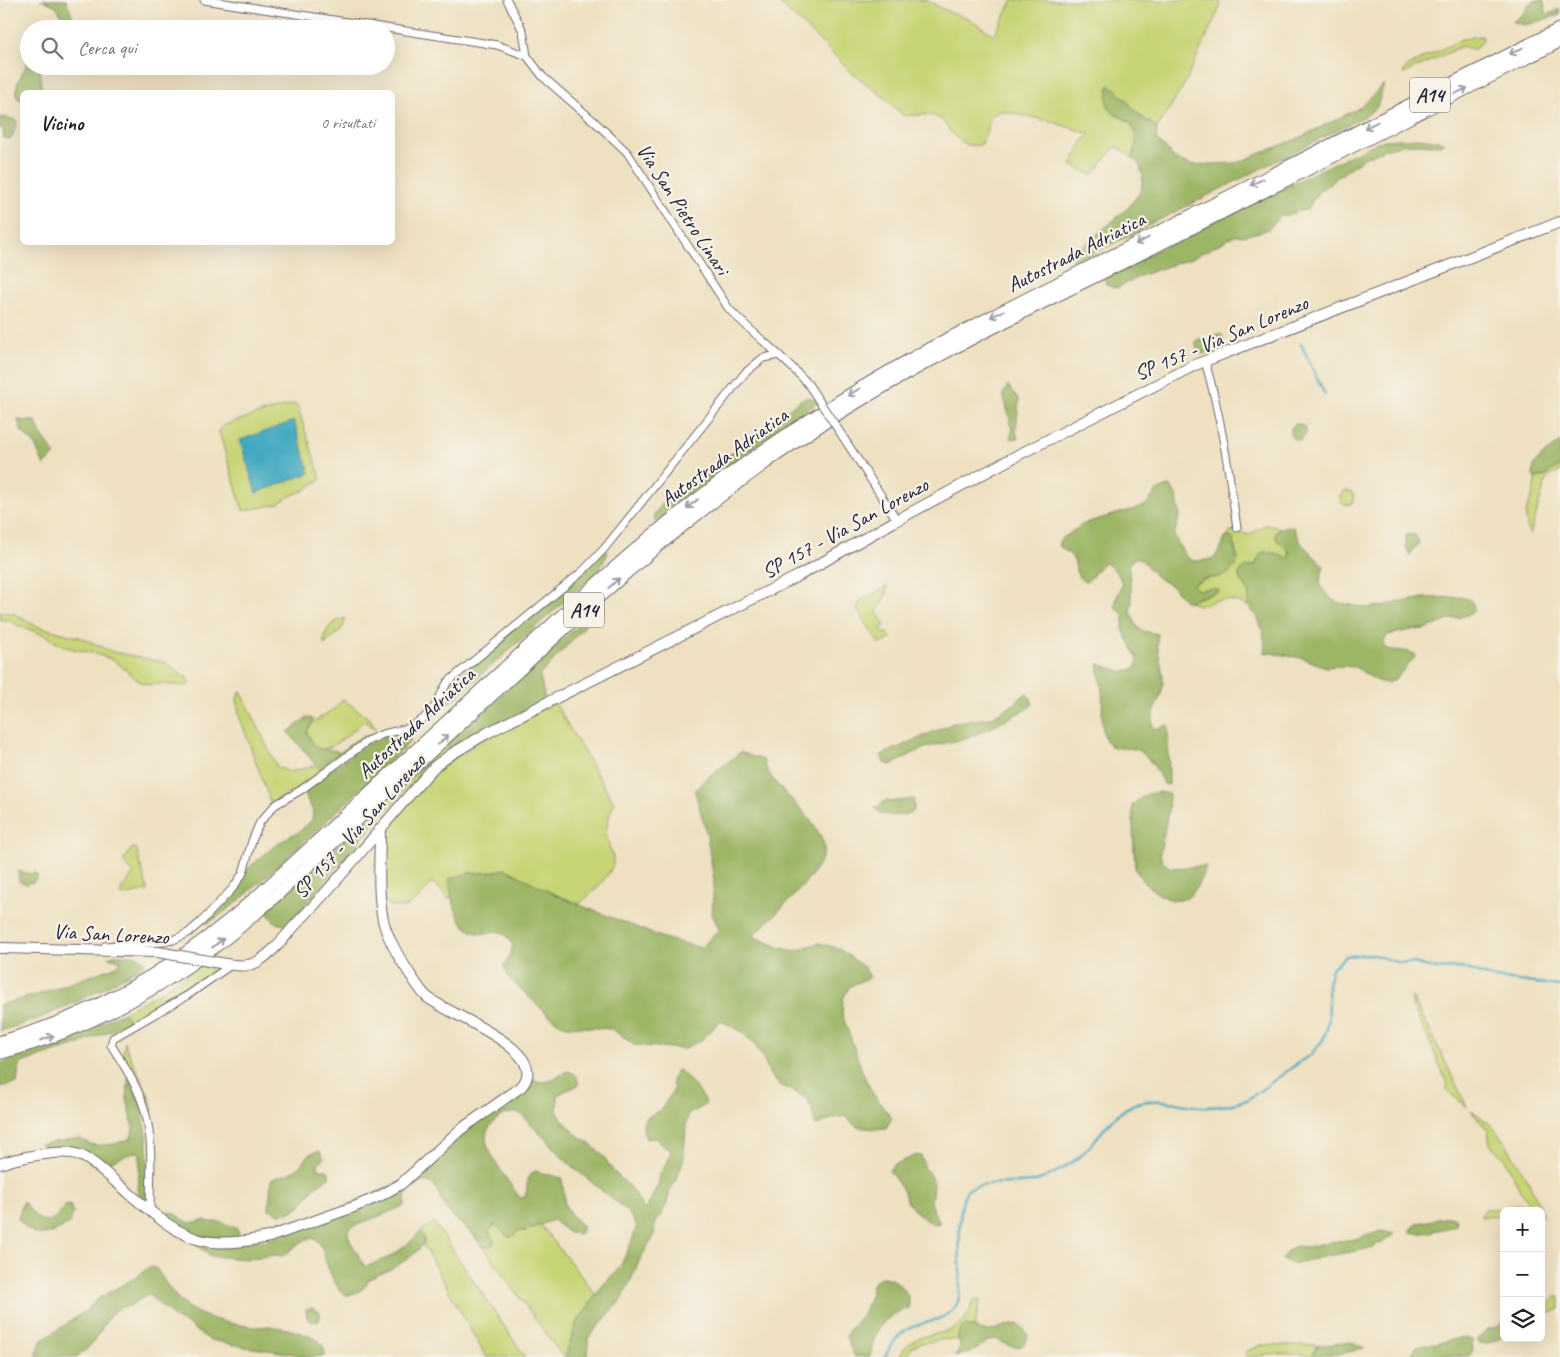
<!DOCTYPE html>
<html lang="it">
<meta charset="utf-8">
<style>
body{margin:0;font-family:Caveat,sans-serif;background:#f6f6f6;color:#222}
.controls{position:absolute;right:15px;bottom:15px;display:grid;overflow:hidden;border-radius:8px;box-shadow:0 5px 20px #0002}
.controls button{width:45px;height:45px;display:grid;place-items:center;padding:0;border:0;border-bottom:1px solid #e0e0e0;background:#fff;color:#222;font:25px sans-serif}
.list{margin:0;padding:0;list-style:none}
h2{display:flex;justify-content:space-between;align-items:center;height:65px;margin:0;padding:0 20px;font-size:21px}
h2 small{font-size:16px;font-weight:400;color:#767676}
.icon{flex:none;width:28px;height:28px;fill:none;stroke:currentColor;stroke-width:2;stroke-linecap:round;stroke-linejoin:round}
.map{position:relative;flex:none;width:1560px;height:1357px;overflow:hidden}
.search{position:absolute;background:#fff;box-shadow:0 5px 20px #0002;left:20px;top:20px;width:375px;height:55px;display:flex;align-items:center;gap:12px;box-sizing:border-box;padding:0 18px;border-radius:28px;color:#767676;font-size:19px}
.panel{position:absolute;background:#fff;box-shadow:0 5px 20px #0002;left:20px;top:90px;width:375px;height:155px;border-radius:8px}
.map>svg:first-child{display:block}
</style>
<div class="map">
<svg width="1560" height="1357" viewBox="0 0 1560 1357">
<rect width="100%" height="100%" fill="#f7f3e8"/>
<filter id="ink" filterUnits="userSpaceOnUse"><feTurbulence type="fractalNoise" baseFrequency=".02" numOctaves="2"/><feDisplacementMap in="SourceGraphic" scale="10" xChannelSelector="R" yChannelSelector="G"/><feConvolveMatrix kernelMatrix="1 2 1 2 8 2 1 2 1" color-interpolation-filters="sRGB"/></filter>
<filter id="wash" filterUnits="userSpaceOnUse"><feTurbulence type="fractalNoise" baseFrequency=".0096" numOctaves="4" result="noise"/><feDisplacementMap in="SourceGraphic" scale="20" xChannelSelector="R" yChannelSelector="G"/><feGaussianBlur stdDeviation="1.12" result="paint"/><feColorMatrix in="noise" values="0 0 0 0 0 0 0 0 0 0 0 0 0 0 0 0 0 1.4 0 .05"/><feComposite in="paint" operator="in"/></filter>
<g filter="url(#wash)">
<rect width="100%" height="100%" fill="#eee0c0"/>
<g fill="#c7d475" stroke="#747b58">
<path d="M775,0H926L949,12L968,18L994,35L1013,0H1219L1221,5L1184,85L1157,128L1135,111L1125,98L1116,115C1138,125 1139,136 1133,158L1116,146L1092,175L1071,165L1083,141L1090,134L1049,121L1001,111L992,115L982,144C968,150 958,140 949,130C946,126 944,121 939,118C928,113 916,115 904,116L886,99L850,71L811,32Z"/>
<path d="M1482,36L1483,40L1474,50L1462,46L1403,74L1404,70L1410,65L1464,38Z"/>
<path d="M294,404L297,405L321,479L305,490L290,496L278,504L243,511L219,432L222,426L258,414Z"/>
<path d="M1560,466V472L1552,475L1546,480L1530,535C1518,505 1536,504 1535,478L1546,476L1548,473Z"/>
<circle cx="1347" cy="498" r="7"/>
<path d="M1264,525L1275,526L1281,528C1275,531 1275,534 1277,540C1283,546 1290,547 1289,557L1285,558L1278,554L1257,560L1255,566H1250L1239,578L1249,591L1248,606C1240,603 1230,599 1220,600C1209,601 1200,610 1190,601L1219,591C1211,588 1204,591 1196,589L1193,585C1208,572 1228,586 1238,559C1234,550 1237,540 1228,537L1231,531L1235,530L1249,535Z"/>
<path d="M887,586V593L877,612L885,626L881,629L884,634L887,632L891,638L880,645L857,610L860,601Z"/>
<path d="M0,611L15,614L30,623L43,628L82,638L113,652L164,662L188,679L191,684L185,686L159,684L150,685L140,682L114,660L92,653L69,648L55,642L47,636L17,625L8,620H0Z"/>
<path d="M345,618L343,628L324,645C324,629 330,623 345,618Z"/>
<path d="M241,691L277,767L290,772L317,765L322,771C330,760 361,730 375,736L304,785L271,804L239,715L237,698Z"/>
<path d="M343,699L371,720L376,729L364,721C355,728 326,758 314,747C311,743 309,737 307,732C314,716 334,714 343,699Z"/>
<path d="M555,703L614,803C610,814 605,825 607,837C608,846 614,854 613,863C611,876 589,896 579,904L540,888L506,869L485,873L472,872L451,891L453,899L448,898L432,882C424,893 410,912 394,907C390,906 386,903 383,901L384,845L391,822L445,764L486,738Z"/>
<path d="M446,744L450,749L419,776L373,824L365,821Z"/>
<path d="M136,848L148,891L122,896L121,890L134,873L123,862L131,849Z"/>
<path d="M200,965L210,968L211,970L208,976L197,980L164,1004L128,1023L129,1021L122,1013L162,991Z"/>
<path d="M1412,997L1428,1026L1467,1107L1446,1090L1448,1086L1431,1045L1412,1005Z"/>
<path d="M125,1042L127,1050L150,1098L153,1111L147,1116L122,1059Z"/>
<path d="M1471,1111C1480,1115 1493,1126 1498,1133C1511,1151 1539,1195 1542,1216L1541,1211H1530L1526,1199L1514,1178L1506,1161L1490,1144L1488,1130Z"/>
<path d="M1515,1204L1522,1205L1523,1211H1504V1215L1481,1217L1482,1213L1486,1209L1503,1208Z"/>
<path d="M434,1222L525,1357H486L423,1245C426,1240 424,1237 420,1232Z"/>
<path d="M495,1224L508,1237H512L518,1231H525L540,1224L596,1295L576,1324L565,1357H563L483,1247H491L494,1241L489,1231Z"/>
<path d="M1556,1297H1560V1309L1541,1317V1310Z"/>
<path d="M975,1299L980,1300L975,1326L977,1329L971,1326L958,1336V1340C951,1338 919,1342 913,1346C910,1349 909,1353 908,1357H900C909,1330 940,1339 959,1325C968,1318 970,1308 975,1299Z"/>
<path d="M1261,1345H1321L1315,1348L1313,1355L1283,1354L1246,1357L1245,1352Z"/>
</g>
<g fill="#9db666" stroke="#606c50">
<path d="M40,0H66L74,21L70,24L64,22C59,9 54,2 40,0Z"/>
<path d="M1533,0H1543L1547,15L1560,9V15L1525,25L1512,22L1524,13L1528,5Z"/>
<path d="M27,62L29,66H38L40,69L42,91L44,92H22V100L18,99C13,81 23,77 27,62Z"/>
<path d="M1384,84L1377,107L1367,115L1074,263L1070,257L1128,208L1141,191L1143,176L1139,164L1133,158C1136,146 1140,129 1127,120C1120,116 1112,115 1108,106C1106,99 1108,92 1109,85C1121,91 1126,101 1135,111C1141,118 1149,123 1157,128L1156,139L1176,159L1191,165L1236,163L1297,139L1361,107C1370,100 1375,91 1384,84Z"/>
<path d="M0,117L15,119L17,123L12,138L4,139L3,128H0Z"/>
<path d="M1419,138L1445,142L1441,145L1405,144L1384,149L1362,159L1318,192L1308,209L1279,217L1269,229L1263,231L1244,236L1236,235L1192,258L1142,275L1118,288L1111,287L1106,284L1104,277L1245,206L1370,146L1384,140Z"/>
<path d="M1217,334L1222,335L1224,341L1223,347L1204,354L1199,353L1196,346V341L1198,339L1206,342Z"/>
<path d="M1008,385L1019,400L1016,430L1018,438L1010,439L1013,428L1010,425V420L1003,394Z"/>
<path d="M809,397L818,402L761,442L655,522L654,515L663,503H667L802,399Z"/>
<path d="M18,420L36,421L40,433L55,454L44,466L35,445L22,432Z"/>
<circle cx="1298" cy="432" r="8"/>
<path d="M1560,442V466L1548,473L1546,476L1535,478L1533,476L1534,464L1544,454Z"/>
<path d="M1171,486L1177,497L1180,515L1174,535C1187,558 1185,566 1214,558L1222,547L1225,537C1238,536 1232,543 1235,551C1235,552 1238,558 1238,559C1228,586 1207,572 1193,585L1195,589C1204,591 1210,587 1218,589L1219,591L1186,602L1173,587L1155,576L1143,561L1137,557L1131,561L1129,568L1132,603L1130,609L1137,627L1143,631L1158,634C1155,651 1164,666 1163,684C1162,700 1148,713 1154,729L1168,725L1169,785L1164,784C1156,770 1147,748 1127,748C1121,747 1114,750 1109,744C1098,733 1104,705 1102,691C1101,682 1099,673 1098,664L1124,672L1135,668L1138,660L1123,629L1124,615L1115,607C1115,590 1130,587 1114,570C1111,567 1109,565 1104,563C1096,568 1094,577 1086,582C1073,577 1078,566 1072,557C1069,553 1063,549 1059,546V541L1080,526L1088,522L1145,506L1157,491L1165,487Z"/>
<path d="M1287,526L1293,527L1301,543L1324,566L1320,581L1321,587L1331,599L1340,603L1368,608L1424,598L1461,597L1469,599L1473,603L1474,610L1471,614L1449,620L1425,629L1411,630L1388,635L1384,641L1385,648C1395,652 1405,649 1414,654L1415,657L1399,675L1394,680L1387,683L1377,681L1355,667L1342,666L1326,667L1302,658L1264,652C1267,636 1259,617 1248,606L1249,591L1239,578V573L1245,568L1255,566L1261,553L1266,551L1278,554L1285,558L1289,557C1291,547 1283,546 1277,540L1275,535L1277,530Z"/>
<path d="M1411,534L1416,535L1419,544L1412,550L1410,556L1406,547V535Z"/>
<path d="M604,550L607,551V555L599,571L447,705L445,692L446,687Z"/>
<path d="M585,619L586,625L540,675L545,700L457,747L450,749L446,746V744Z"/>
<path d="M1026,693L1031,698L1033,704C1023,713 1019,712 1009,718C994,727 977,735 959,740C948,743 936,744 925,748C913,752 902,761 890,765L884,763L881,755L956,722L990,718L1013,705Z"/>
<path d="M308,717L314,719L307,732C317,754 319,747 338,751V755L322,772L288,732Z"/>
<path d="M402,734H407L410,737V742C368,783 325,823 282,862C259,883 234,907 208,923L204,922L235,891L245,871L273,847L291,835L296,834L312,820L313,811L302,790L366,745L385,736Z"/>
<path d="M740,752L763,760C769,779 783,790 797,805C806,815 826,836 824,851C821,874 770,919 753,936L781,948L795,951L818,943L838,948L864,967L870,977L850,986L843,999L842,1014L864,1076L873,1094L892,1118L886,1128L874,1129L857,1127L845,1116L831,1119L816,1126C813,1118 813,1109 808,1101C801,1092 781,1089 773,1079C768,1073 766,1064 763,1058C755,1041 738,1027 720,1021L703,1039L684,1049L634,1045L612,1029L567,1026L559,1023L547,1014L508,977L504,965L511,953L513,945C498,919 490,940 472,931C456,924 451,895 449,879L472,872L485,873L506,869L560,897L663,938L701,948L719,929L712,914L714,880L707,835L695,791C707,774 726,766 740,752Z"/>
<path d="M1160,792L1169,794L1168,813L1160,853L1162,862L1171,868L1206,866C1202,876 1197,891 1188,897C1170,909 1141,884 1135,868L1132,806C1141,796 1147,793 1160,792Z"/>
<path d="M914,799V811C905,817 881,818 875,808L887,800L889,802Z"/>
<path d="M365,821L373,824L369,830L287,926L276,923L265,911Z"/>
<path d="M18,871L31,874L34,872L38,876L33,882L26,884L19,881Z"/>
<path d="M114,955C125,955 137,953 145,961L144,965C98,992 52,1017 0,1031V1005L43,993L117,966L120,963V960L108,957Z"/>
<path d="M122,1013L128,1017V1023L77,1045L24,1062L19,1066L17,1083L0,1087V1064L10,1060L13,1056L63,1040Z"/>
<path d="M678,1070C687,1075 701,1094 706,1102L704,1106L689,1114L686,1124L684,1158L678,1176L670,1191L667,1204L655,1225L654,1235L652,1240L641,1257L623,1298L588,1338V1357H565L576,1324L602,1286L620,1267L631,1243L637,1226L627,1211L568,1163L521,1114C512,1111 503,1114 496,1120C491,1125 486,1130 486,1137C485,1151 511,1185 520,1198L525,1197C529,1186 524,1178 535,1171L562,1178L565,1205L569,1212L582,1226V1231L578,1234L569,1233L553,1220L525,1231H518L512,1237H508L495,1224L489,1231L494,1242L491,1247H483C478,1243 475,1236 470,1232C461,1224 449,1215 443,1204C439,1197 438,1185 428,1182C421,1180 412,1185 407,1189L404,1206L352,1227L348,1232L349,1239L365,1267L390,1257L408,1244L420,1232L424,1237V1242C413,1261 387,1270 368,1280C365,1290 356,1295 345,1295C336,1288 331,1275 327,1265C323,1255 322,1232 305,1240C296,1244 290,1252 282,1256L275,1255L245,1259L210,1256L197,1245L202,1243L269,1240L411,1177L529,1077C547,1087 551,1080 567,1071C575,1073 579,1076 578,1085C571,1090 564,1090 558,1095L557,1111L561,1118L576,1134L592,1145L604,1157L613,1171L631,1188L645,1211L659,1183L660,1174L668,1161L671,1151L655,1138L646,1139C639,1119 645,1117 662,1110C665,1101 670,1097 674,1089C671,1081 672,1078 676,1071Z"/>
<path d="M128,1077L140,1103L147,1133L149,1205L138,1193L140,1154L139,1152H135L104,1164L69,1152L46,1148L40,1144L80,1138C93,1150 117,1145 131,1138C136,1126 128,1110 127,1098C126,1091 129,1084 128,1077Z"/>
<path d="M320,1151L324,1158L318,1164V1168L329,1171V1177L314,1188L300,1206L289,1213L279,1214L269,1209L271,1180C279,1175 291,1175 298,1168C307,1159 304,1153 320,1151Z"/>
<path d="M917,1155L921,1156L925,1168L931,1177L933,1184L931,1206L940,1223L934,1224L919,1215L906,1200L904,1192L889,1170L893,1165Z"/>
<path d="M23,1201C40,1223 47,1231 66,1205H70L73,1212L70,1223C48,1236 35,1242 18,1218Z"/>
<path d="M172,1212L189,1223L206,1220L209,1222H221L237,1228L239,1233L234,1240L193,1236L162,1217L166,1213Z"/>
<path d="M1448,1217L1453,1218L1457,1221L1456,1225L1452,1227C1440,1229 1419,1237 1409,1231L1418,1223Z"/>
<path d="M1382,1231L1394,1234L1382,1243L1377,1244L1373,1247L1362,1250L1327,1256L1292,1264L1282,1259L1287,1251L1295,1246L1309,1247L1324,1243L1355,1239Z"/>
<path d="M149,1267L156,1268C167,1285 176,1301 194,1311C213,1321 237,1325 257,1327C261,1327 265,1326 269,1326C282,1327 311,1334 320,1342C324,1346 325,1351 325,1356L305,1357L295,1354L245,1347L211,1340L202,1335L189,1325L176,1319L149,1295L139,1300L130,1306C110,1305 104,1328 94,1341C89,1347 83,1353 76,1357H36L41,1341L84,1312L99,1298L138,1276Z"/>
<path d="M881,1277C898,1278 910,1291 909,1308C881,1318 876,1328 870,1357H855L846,1337C848,1330 850,1329 855,1324C863,1316 872,1295 872,1284Z"/>
<path d="M312,1308L320,1312V1319L318,1321H310L307,1318L306,1309Z"/>
<path d="M1504,1322V1336L1488,1344L1479,1343L1477,1339L1487,1329L1496,1327Z"/>
<path d="M1019,1324L1028,1334C1026,1355 1007,1346 996,1339L986,1342L976,1350L955,1357L960,1348C960,1338 953,1332 966,1325L983,1331H991L1005,1326Z"/>
<path d="M1462,1337L1472,1340L1473,1350L1468,1356L1411,1357L1414,1348C1429,1342 1447,1343 1462,1337Z"/>
<path d="M1352,1342L1365,1348C1347,1352 1333,1357 1313,1355L1315,1348L1321,1345Z"/>
</g>
<path fill="#40a8c0" stroke="#31657e" d="M294,421L310,473L256,493L240,440Z"/>
<g fill="none" stroke-linecap="round" stroke-linejoin="round">
<g stroke="#40a8c0" stroke-width="2.5">
<path d="M1301,344L1325,395"/>
<path d="M885,1357C890,1346 898,1334 910,1328C925,1321 948,1321 957,1304C960,1298 960,1288 960,1281C961,1256 955,1211 967,1190C974,1187 981,1184 989,1184C1017,1181 1031,1188 1058,1171C1066,1167 1074,1161 1080,1156C1100,1138 1111,1112 1138,1103C1160,1096 1184,1107 1206,1107C1220,1107 1234,1104 1247,1100L1311,1054L1323,1040L1327,1029L1329,1015L1328,985L1332,968L1346,956L1371,954L1396,962L1413,963L1437,969L1463,968L1494,978L1560,986"/>
</g>
</g>
</g>
<g filter="url(#ink)">
<g fill="none" stroke-linecap="round" stroke-linejoin="round">
<g stroke="#69646a" stroke-width="9">
<g id="street">
<path d="M204,0L497,45L527,56"/>
<path d="M507,0L523,31L527,56L543,77L596,123L627,152L729,309C754,335 784,357 808,384"/>
<path d="M1205,361C1221,416 1229,472 1237,528"/>
<path d="M845,440L897,520"/>
<path d="M105,946L163,942L173,940L188,933L201,922L233,888L243,873L252,841L260,822L275,805L301,790L369,740L383,734L409,728L423,719L435,706L447,683L454,677L583,571L604,549L745,373L763,358L779,355"/>
<path d="M150,1211C150,1174 155,1134 141,1099C134,1080 122,1062 111,1045L113,1038L188,995L231,965"/>
</g>
</g>
<g stroke="#69646a" stroke-width="12">
<g id="secondary">
<path d="M0,948L158,952"/>
<path d="M220,963C232,965 246,968 257,962C273,953 286,935 298,922C346,873 388,818 434,767L450,755L487,733L800,575L897,520L1018,455L1195,365L1560,222"/>
<path d="M0,1164C16,1158 64,1148 79,1155C93,1160 105,1173 116,1182C139,1201 168,1230 197,1239C218,1246 249,1241 269,1237L354,1207L380,1196L401,1184L460,1130L521,1087C555,1050 444,1014 426,996C418,988 412,977 406,968C397,954 387,937 383,920C377,891 380,859 380,829"/>
</g>
</g>
<g stroke="#69646a" stroke-width="14">
<g id="highway">
<path d="M0,1042C99,1015 185,962 261,893C341,819 422,745 502,671C568,610 632,549 703,495C779,436 861,386 946,340L1560,29"/>
<path d="M0,1053C68,1035 130,1005 188,966C254,921 315,858 374,804C447,736 520,669 594,601C672,531 754,466 844,410C945,348 1052,298 1158,245C1292,177 1426,109 1560,41"/>
</g>
</g>
<use href="#street" stroke="#fff" stroke-width="7"/>
<use href="#secondary" stroke="#fff" stroke-width="10"/>
<use href="#highway" stroke="#fff" stroke-width="12"/>
<g stroke="#69646a" stroke-width="9" stroke-linecap="butt">
<path id="street-bridge" d="M808,384L845,440"/>
</g>
<g stroke="#69646a" stroke-width="12" stroke-linecap="butt">
<path id="secondary-bridge" d="M158,952L220,963"/>
</g>
<use href="#street-bridge" stroke="#fff" stroke-width="7"/>
<use href="#secondary-bridge" stroke="#fff" stroke-width="10"/>
</g>
<defs><path id="oneway-shaft" d="M-6 0H5M1.5-3L5.5 0L1.5 3" fill="none" stroke-width="1.6" stroke-linecap="round" stroke-linejoin="round" transform="scale(1.25)"/></defs>
<g stroke="#9c9ca7">
<use href="#oneway-shaft" transform="translate(1516 51) rotate(153)"/>
<use href="#oneway-shaft" transform="translate(1461 91) rotate(-27)"/>
<use href="#oneway-shaft" transform="translate(1371 125) rotate(153)"/>
<use href="#oneway-shaft" transform="translate(1257 182) rotate(153)"/>
<use href="#oneway-shaft" transform="translate(1142 241) rotate(153)"/>
<use href="#oneway-shaft" transform="translate(997 314) rotate(153)"/>
<use href="#oneway-shaft" transform="translate(854 392) rotate(149)"/>
<use href="#oneway-shaft" transform="translate(692 504) rotate(142)"/>
<use href="#oneway-shaft" transform="translate(614 583) rotate(-42)"/>
<use href="#oneway-shaft" transform="translate(443 740) rotate(-43)"/>
<use href="#oneway-shaft" transform="translate(218 943) rotate(-38)"/>
<use href="#oneway-shaft" transform="translate(47 1038) rotate(-19)"/>
</g>
</g>
<g text-anchor="middle" stroke-width="4.5" stroke-linejoin="round" paint-order="stroke">
<g fill="#f7f3e8" stroke="#62616f" stroke-width="1">
<rect x="1410" y="77.5" width="40" height="35" rx="4"/>
<rect x="564" y="592.5" width="40" height="35" rx="4"/>
</g>
<g font-size="20" font-weight="bold" fill="#22223b">
<text x="1430" y="102">A14</text>
<text x="584" y="617">A14</text>
</g>
<g font-size="21" fill="#22223b" stroke="#f7f3e8">
<text transform="translate(683 209) rotate(57)" y="7">Via San Pietro Linari</text>
<text transform="translate(1076 252) rotate(-27)" y="7">Autostrada Adriatica</text>
<text transform="translate(1221 338) rotate(-23)" y="7">SP 157 - Via San Lorenzo</text>
<text transform="translate(724 457) rotate(-36)" y="7">Autostrada Adriatica</text>
<text transform="translate(845 528) rotate(-29)" y="7">SP 157 - Via San Lorenzo</text>
<text transform="translate(416 723) rotate(-43)" y="7">Autostrada Adriatica</text>
<text transform="translate(359 826) rotate(-48)" y="7">SP 157 - Via San Lorenzo</text>
<text transform="translate(111 934) rotate(3)" y="7">Via San Lorenzo</text>
</g>
</g>
</svg>
<div class="controls">
<button>+</button>
<button>−</button>
<button><svg class="icon" aria-label="layers" viewBox="0 0 24 24"><path d="M12 4l9 5-9 5-9-5zM3 14l9 5 9-5"/></svg></button>
</div>
<div class="search"><svg class="icon" aria-label="search" viewBox="0 0 24 24"><circle cx="10" cy="10" r="6"/><path d="M15 15l6 6"/></svg>Cerca qui</div>
<section class="panel">
<h2>Vicino<small>0 risultati</small></h2>
<ul class="list">
</ul>
</section>
</div>
